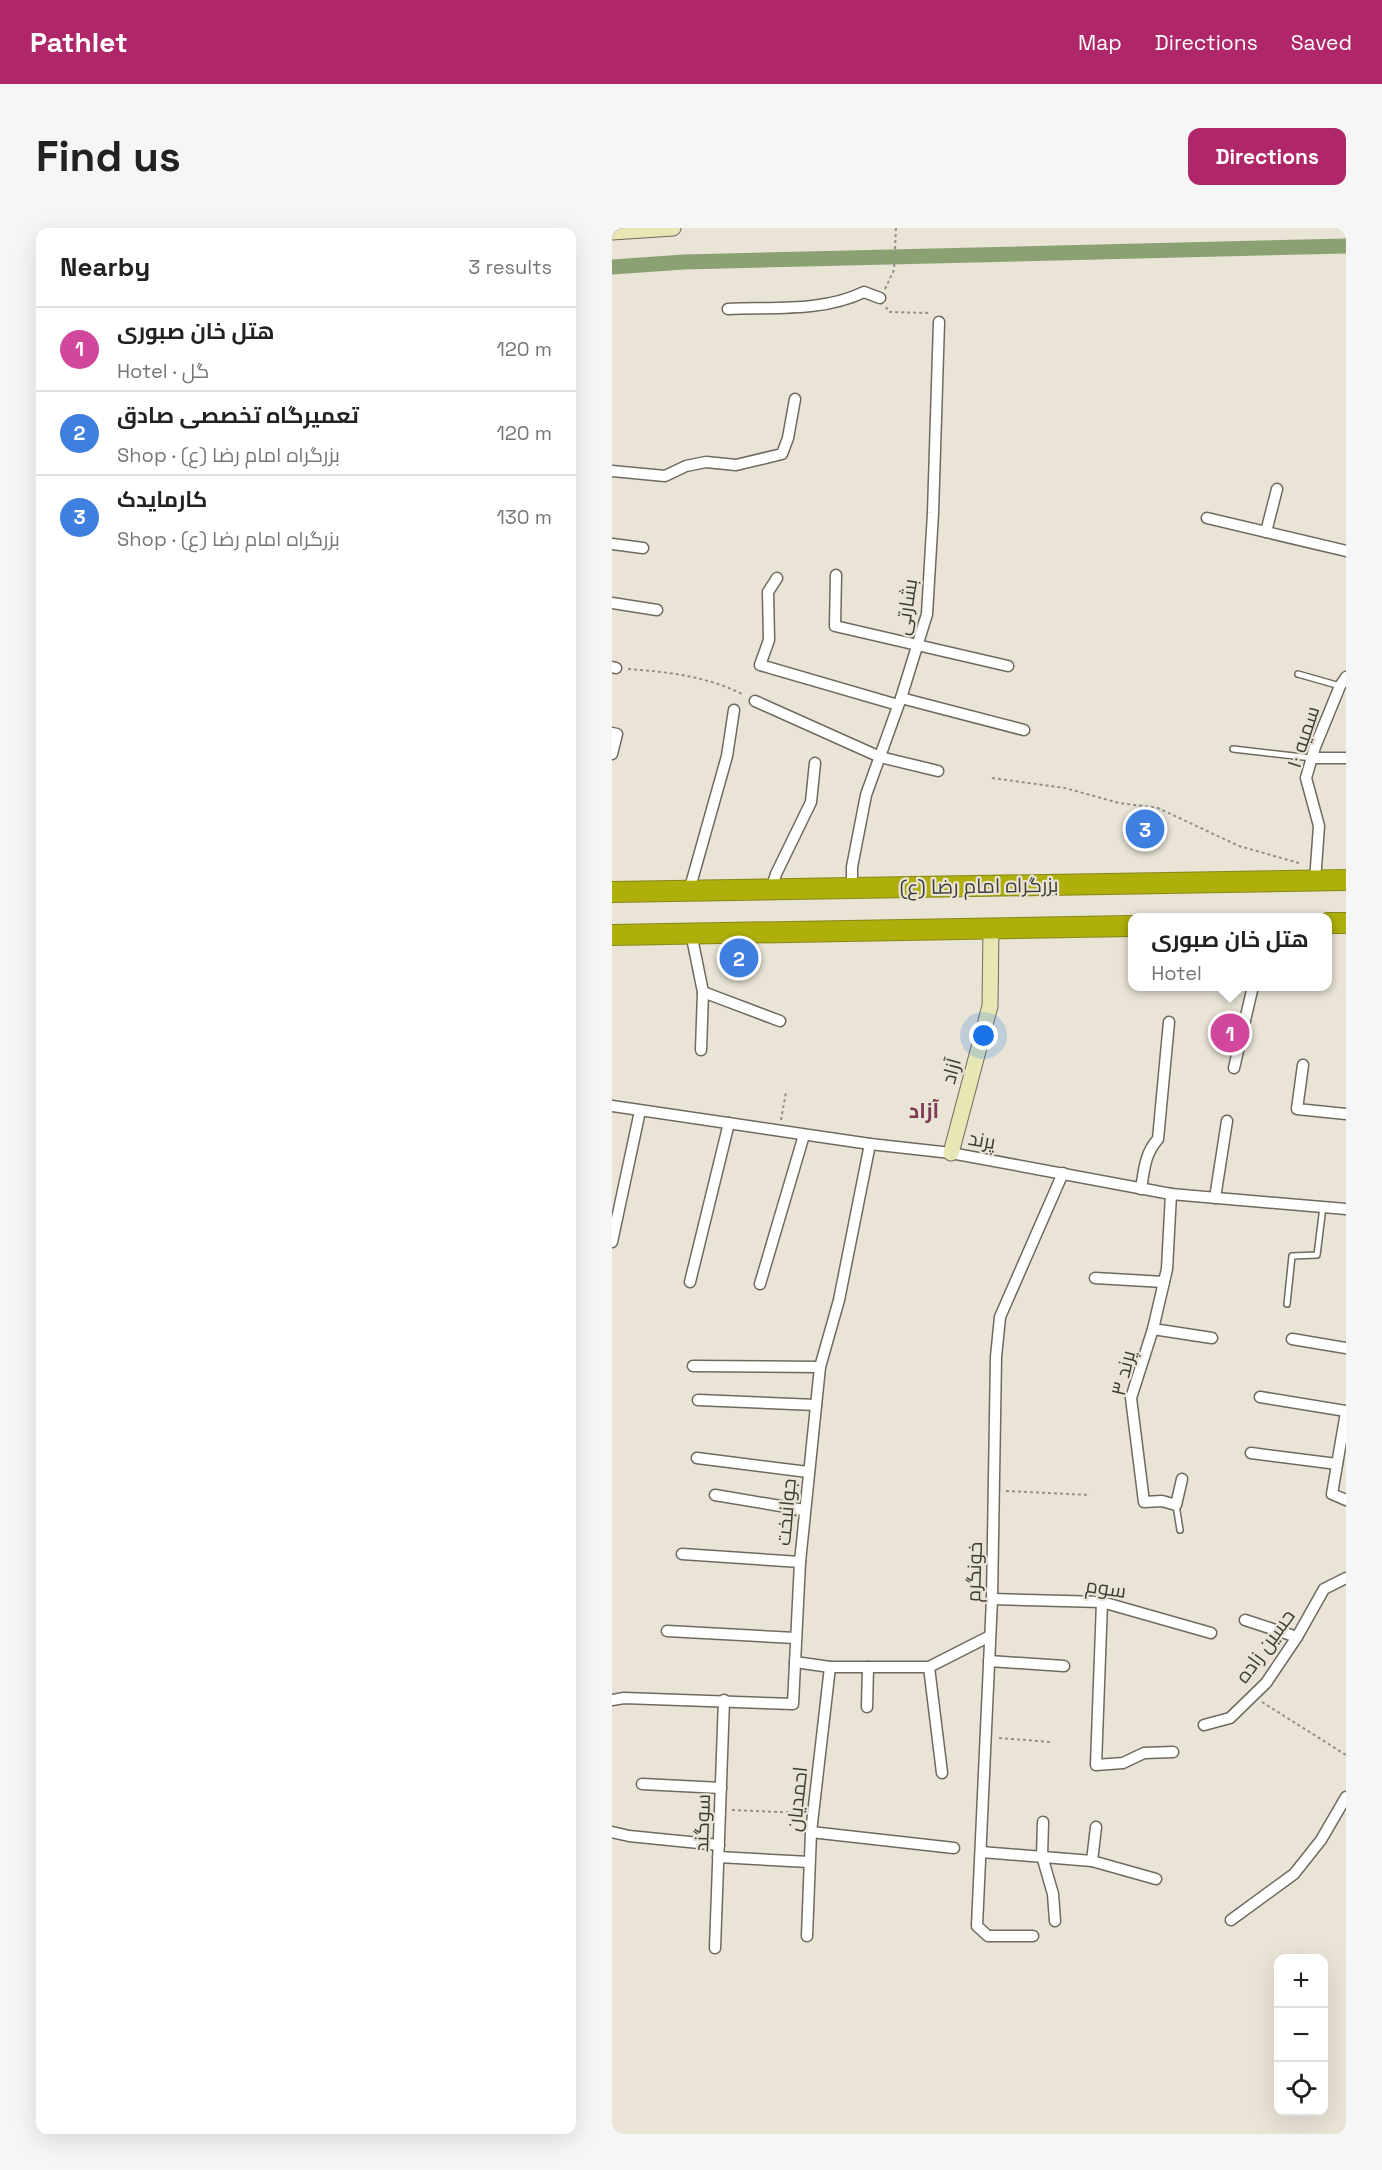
<!DOCTYPE html>
<meta charset="utf-8">
<style>
body{margin:0;font-family:"Space Grotesk",Cairo,sans-serif;background:#f6f6f6;color:#222}
.controls{position:absolute;right:18px;bottom:18px;display:grid;overflow:hidden;border-radius:12px;box-shadow:0 6px 24px #0002}
.controls button{width:54px;height:54px;display:grid;place-items:center;padding:0;border:0;border-bottom:2px solid #e0e0e0;background:#fff;color:#222;font:30px sans-serif}
.you{position:absolute;left:372px;top:808px;width:21px;height:21px;margin:-15px;border:4px solid #fff;border-radius:50%;background:#1a73e8;box-shadow:0 0 0 9px #1a73e833}
.badge{display:grid;place-items:center;width:39px;height:39px;border-radius:50%;background:#af2669;color:#fff;font-size:20px;font-weight:700}
.pin{position:absolute;translate:-50% -50%;border:3px solid #fff;box-shadow:0 2px 6px #0006}
.popup{position:absolute;left:516px;top:685px;width:204px;height:78px;box-sizing:border-box;display:grid;place-content:center;border-radius:12px;background:#fff;filter:drop-shadow(0 2px 4px #0005);font-size:20px;white-space:nowrap;color:#767676}
.popup b{font-size:22px;color:#222}
.popup::after{content:'';position:absolute;left:50%;top:100%;margin-left:-12px;border:12px solid transparent;border-top-color:#fff}
.list{margin:0;padding:0;list-style:none}
h2{display:flex;justify-content:space-between;align-items:center;height:78px;margin:0;padding:0 24px;font-size:26px}
h2 small{font-size:20px;font-weight:400;color:#767676}
.list li{display:grid;grid-template-columns:39px 1fr auto;gap:18px;align-items:center;box-sizing:border-box;height:84px;padding:0 24px;border-top:2px solid #e0e0e0}
.list b{display:block;font-size:22px;white-space:nowrap}
.list p{margin:0;font-size:20px;white-space:nowrap;color:#767676}
.list em{font-size:20px;font-style:normal;color:#767676}
.icon{flex:none;width:33px;height:33px;fill:none;stroke:currentColor;stroke-width:2;stroke-linecap:round;stroke-linejoin:round}
.map{position:relative;flex:none;width:734px;height:1906px;overflow:hidden;border-radius:12px}
header{display:flex;align-items:center;gap:36px;box-sizing:border-box;height:84px;padding:0 30px;background:#af2669;color:#fff}
header strong{font-size:28px}
nav{display:flex;gap:33px;margin-inline-start:auto;font-size:21px}
.intro{display:flex;align-items:center;justify-content:space-between;box-sizing:border-box;height:144px;padding:0 36px}
h1{margin:0;font-size:42px}
.button{padding:15px 27px;border-radius:12px;background:#af2669;color:#fff;font-size:21px;font-weight:700}
main{display:flex;gap:36px;padding:0 36px}
aside{flex:1;background:#fff;border-radius:12px;box-shadow:0 6px 24px #0002}
.map>svg:first-child{display:block}
</style>
<header>
<strong>Pathlet</strong>
<nav><a>Map</a><a>Directions</a><a>Saved</a></nav>
</header>
<div class="intro"><h1>Find us</h1><a class="button">Directions</a></div>
<main>
<aside>
<h2>Nearby<small>3 results</small></h2>
<ul class="list">
<li><span class="badge" style="background:#d1479c">1</span><div><b>هتل خان صبوری</b><p>Hotel · گل</p></div><em>120 m</em></li>
<li><span class="badge" style="background:#3f7fe0">2</span><div><b>تعمیرگاه تخصصی صادق</b><p>Shop · بزرگراه امام رضا (ع)</p></div><em>120 m</em></li>
<li><span class="badge" style="background:#3f7fe0">3</span><div><b>کارمایدک</b><p>Shop · بزرگراه امام رضا (ع)</p></div><em>130 m</em></li>
</ul>
</aside>
<div class="map">
<svg width="734" height="1906" viewBox="0 0 734 1906">
<rect width="100%" height="100%" fill="#e9e4d6"/>
<g fill="none" stroke-linecap="round" stroke-linejoin="round">
<path stroke="#8ba173" stroke-width="15" d="M0,39L72,34L734,18"/>
<g stroke="#6e6a5e" stroke-width="8">
<g id="lane">
<path d="M686,446L728,458"/>
<path d="M621,521L700,530"/>
<path d="M675,1076L680,1028L705,1027L711,979"/>
<path d="M564,1277L568,1302"/>
</g>
</g>
<g stroke="#6e6a5e" stroke-width="13">
<g id="street">
<path d="M116,81C161,79 211,84 252,64L268,70"/>
<path d="M0,243L53,248L74,238L94,234L124,237L170,226L176,210L183,171"/>
<path d="M595,290L734,323"/>
<path d="M654,304L665,261"/>
<path d="M0,316L31,320"/>
<path d="M224,347L223,398L396,438"/>
<path d="M165,350L156,364L157,412L148,437L286,477"/>
<path d="M0,375L45,382"/>
<path d="M0,439L4,440"/>
<path d="M289,470L412,502"/>
<path d="M143,473L268,529L326,543"/>
<path d="M0,505L5,506L0,526"/>
<path d="M700,530H734"/>
<path d="M703,653L707,598L694,550L703,519L728,458L734,449"/>
<path d="M240,660V639L254,567L289,470L315,386L321,285L327,94"/>
<path d="M159,662L164,646L199,574L203,535"/>
<path d="M77,663L115,528L122,482"/>
<path d="M79,705L91,764L89,822"/>
<path d="M91,764L168,793"/>
<path d="M691,837L685,881L734,886"/>
<path d="M622,840L641,758"/>
<path d="M0,878L258,916L339,925L559,966L734,981"/>
<path d="M529,961C532,942 533,925 546,911L557,794"/>
<path d="M559,966L555,1041L541,1101L519,1170L532,1274L550,1273L564,1277L570,1251"/>
<path d="M603,970L615,893"/>
<path d="M0,1014L28,883"/>
<path d="M483,1050L552,1054"/>
<path d="M78,1054L117,895"/>
<path d="M148,1056L192,907"/>
<path d="M541,1101L600,1110"/>
<path d="M680,1111L734,1120"/>
<path d="M81,1138L208,1139"/>
<path d="M648,1169L734,1183"/>
<path d="M86,1172L204,1177"/>
<path d="M734,1184L720,1266L734,1272"/>
<path d="M639,1225L725,1236"/>
<path d="M85,1230L196,1244"/>
<path d="M103,1267L192,1282"/>
<path d="M70,1326L188,1334"/>
<path d="M380,1371L490,1374L599,1405"/>
<path d="M490,1374L484,1537L511,1535L532,1525L561,1524"/>
<path d="M633,1392L685,1409"/>
<path d="M55,1403L183,1410"/>
<path d="M377,1433L452,1438"/>
<path d="M183,1434L218,1439H317L378,1408"/>
<path d="M317,1439L330,1545"/>
<path d="M0,1472L12,1470L181,1476L188,1334L208,1139L227,1072L258,916"/>
<path d="M255,1479L256,1439"/>
<path d="M592,1497L618,1490L654,1455L685,1409L712,1361L734,1350"/>
<path d="M30,1556L109,1560"/>
<path d="M431,1594L430,1628L441,1666L443,1693"/>
<path d="M0,1604L17,1608L107,1617"/>
<path d="M199,1604L342,1620"/>
<path d="M369,1624L480,1633L544,1651"/>
<path d="M106,1629L197,1634"/>
<path d="M480,1633L484,1599"/>
<path d="M619,1692L682,1646L709,1612L734,1569"/>
<path d="M195,1708L199,1604L218,1439"/>
<path d="M421,1708H376L365,1698L380,1371L384,1129L388,1089L451,945"/>
<path d="M103,1720L112,1472"/>
</g>
</g>
<g stroke="#6e6a5e" stroke-width="17">
<g id="secondary">
<path d="M0,4L61,0"/>
<path d="M339,925L378,778L379,701"/>
</g>
</g>
<g stroke="#87871a" stroke-width="22">
<g id="highway">
<path d="M0,664L734,652"/>
<path d="M716,695H734"/>
<path d="M0,707L520,698"/>
</g>
</g>
<g stroke="#928f85" stroke-width="2" stroke-dasharray="3 3" stroke-linecap="butt">
<path d="M273,61L282,42L284,0"/>
<path d="M274,79L277,84L319,85"/>
<path d="M16,441C56,444 95,448 132,467"/>
<path d="M380,550L453,560L507,575L546,580L627,618L687,635"/>
<path d="M169,892L174,864"/>
<path d="M394,1263L478,1267"/>
<path d="M650,1474L734,1527"/>
<path d="M387,1510L439,1514"/>
<path d="M120,1582L189,1585"/>
</g>
<use href="#lane" stroke="#fff" stroke-width="5"/>
<use href="#street" stroke="#fff" stroke-width="10"/>
<use href="#secondary" stroke="#e7e7b6" stroke-width="15"/>
<use href="#highway" stroke="#aeaf0b" stroke-width="20"/>
</g>
<g text-anchor="middle" stroke-width="4.5" stroke-linejoin="round" paint-order="stroke">
<g font-size="20" fill="#3e3c36" stroke="#e9e4d6">
<text transform="translate(294 379) rotate(-81)" y="7">بشارتی</text>
<text transform="translate(691 509) rotate(-72)" y="7">سمیه ۱۰</text>
<text transform="translate(367 658) rotate(-1)" y="7">بزرگراه امام رضا (ع)</text>
<text transform="translate(339 843) rotate(-75)" y="7">آزاد</text>
<text transform="translate(370 912) rotate(10)" y="7">پرند</text>
<text transform="translate(511 1145) rotate(-76)" y="7">پرند ۳</text>
<text transform="translate(174 1284) rotate(-85)" y="7">جوانبخت</text>
<text transform="translate(362 1344) rotate(-88)" y="7">خونگرم</text>
<text transform="translate(494 1360) rotate(9)" y="7">سوم</text>
<text transform="translate(653 1418) rotate(-54)" y="7">حسین زاده</text>
<text transform="translate(185 1571) rotate(-84)" y="7">احمدیان</text>
<text transform="translate(90 1595) rotate(-88)" y="7">سوگند</text>
</g>
<g font-size="21" font-weight="bold" fill="#7e3955" stroke="#e9e4d6">
<text x="312" y="890">آزاد</text>
</g>
</g>
</svg>
<div class="controls">
<button>+</button>
<button>−</button>
<button><svg class="icon" aria-label="locate" viewBox="0 0 24 24"><circle cx="12" cy="12" r="6"/><path d="M12 2v4M12 18v4M2 12h4M18 12h4"/></svg></button>
</div>
<div class="you"></div>
<div class="pin badge" style="left:618px;top:805px;background:#d1479c">1</div>
<div class="popup"><b>هتل خان صبوری</b>Hotel</div>
<div class="pin badge" style="left:127px;top:730px;background:#3f7fe0">2</div>
<div class="pin badge" style="left:533px;top:601px;background:#3f7fe0">3</div>
</div>
</main>
